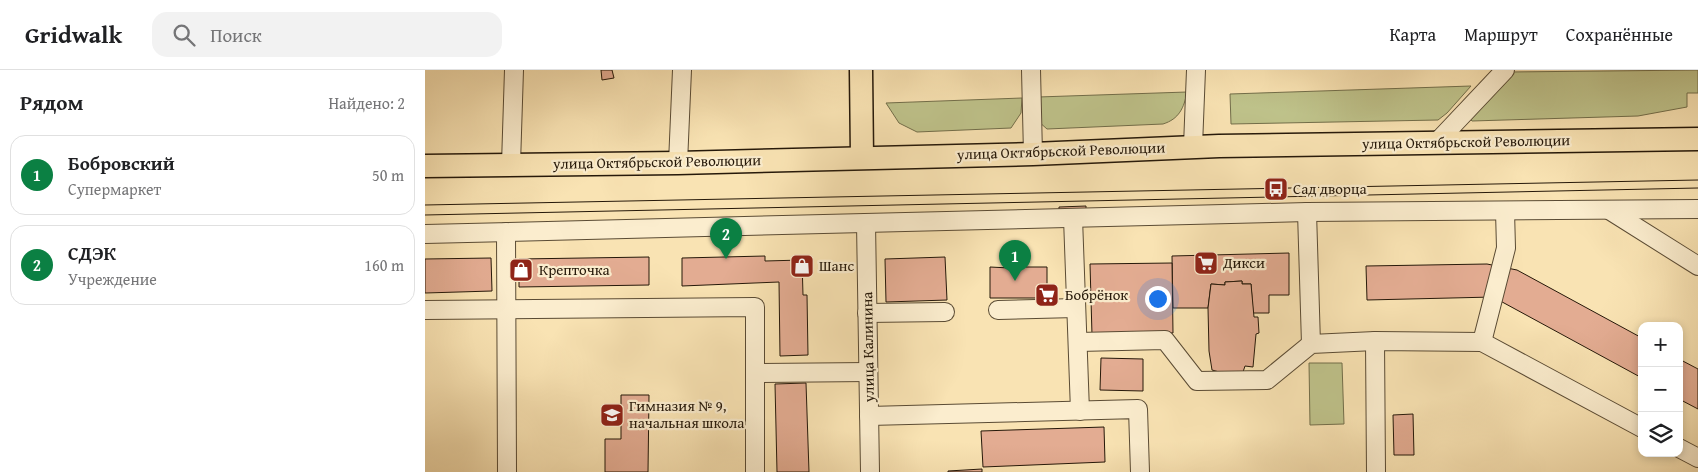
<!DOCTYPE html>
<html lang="ru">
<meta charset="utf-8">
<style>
body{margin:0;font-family:"Gentium Book Plus",serif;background:#f2f2f2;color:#202124}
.controls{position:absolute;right:15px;bottom:15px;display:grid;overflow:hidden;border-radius:10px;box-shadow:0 2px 8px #0003}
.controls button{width:45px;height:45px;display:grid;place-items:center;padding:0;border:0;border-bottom:1px solid #e0e0e0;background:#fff;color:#202124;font:25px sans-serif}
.you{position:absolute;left:732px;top:228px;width:18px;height:18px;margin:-12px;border:4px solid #fff;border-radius:50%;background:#1a73e8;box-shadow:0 0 0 8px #1a73e833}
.badge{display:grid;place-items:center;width:32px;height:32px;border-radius:50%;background:#0b8043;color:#fff;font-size:16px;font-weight:700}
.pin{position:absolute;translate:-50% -41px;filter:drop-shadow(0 1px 2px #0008)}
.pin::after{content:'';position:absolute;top:26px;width:18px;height:15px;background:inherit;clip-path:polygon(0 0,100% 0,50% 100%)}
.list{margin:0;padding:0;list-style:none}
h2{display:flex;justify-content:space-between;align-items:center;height:65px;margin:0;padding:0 20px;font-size:21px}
h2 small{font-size:16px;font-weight:400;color:#757577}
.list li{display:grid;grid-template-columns:32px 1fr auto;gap:15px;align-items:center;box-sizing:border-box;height:80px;margin:0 10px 10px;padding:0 10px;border:1px solid #e0e0e0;border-radius:15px}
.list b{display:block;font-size:19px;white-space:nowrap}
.list p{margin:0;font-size:16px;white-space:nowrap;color:#757577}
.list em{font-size:16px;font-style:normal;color:#757577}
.icon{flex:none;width:28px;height:28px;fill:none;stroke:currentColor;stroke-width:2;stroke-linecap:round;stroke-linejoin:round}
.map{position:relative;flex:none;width:1273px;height:402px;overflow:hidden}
header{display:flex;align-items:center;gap:30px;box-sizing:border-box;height:70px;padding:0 25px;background:#fff;border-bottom:1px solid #e0e0e0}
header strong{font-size:24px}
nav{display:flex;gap:28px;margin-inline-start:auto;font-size:18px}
.search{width:350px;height:45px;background:#f2f2f2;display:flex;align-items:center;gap:12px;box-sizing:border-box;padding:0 18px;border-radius:15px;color:#757577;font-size:19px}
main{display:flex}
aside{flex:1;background:#fff}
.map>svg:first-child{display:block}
</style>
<header>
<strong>Gridwalk</strong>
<div class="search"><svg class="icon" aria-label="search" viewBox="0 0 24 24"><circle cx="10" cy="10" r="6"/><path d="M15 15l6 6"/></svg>Поиск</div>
<nav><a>Карта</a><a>Маршрут</a><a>Сохранённые</a></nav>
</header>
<main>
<aside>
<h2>Рядом<small>Найдено: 2</small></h2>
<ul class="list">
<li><span class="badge">1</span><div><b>Бобровский</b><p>Супермаркет</p></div><em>50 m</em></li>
<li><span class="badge">2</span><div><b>СДЭК</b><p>Учреждение</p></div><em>160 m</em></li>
</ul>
</aside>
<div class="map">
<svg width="1273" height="402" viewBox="0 0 1273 402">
<rect width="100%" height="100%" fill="#f9e3b3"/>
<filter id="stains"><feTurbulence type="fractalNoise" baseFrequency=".004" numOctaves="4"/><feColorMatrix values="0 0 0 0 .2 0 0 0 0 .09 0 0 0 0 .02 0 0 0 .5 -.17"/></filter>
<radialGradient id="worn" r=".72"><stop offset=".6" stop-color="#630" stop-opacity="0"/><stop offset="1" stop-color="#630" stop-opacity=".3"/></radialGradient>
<g fill="#bfc38b" stroke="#726e4a">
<path d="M1273,0V23H1262V37L1213,46L1047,51L1043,47L1084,2Z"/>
<path d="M1046,16L1022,43L1013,50L806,54L805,24Z"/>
<path d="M762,22C759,38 754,49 738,54L622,59L613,51V27Z"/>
<path d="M597,28L596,43L586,58L492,62L474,53L461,33Z"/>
<path d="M884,293H917L919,354L885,355Z"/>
</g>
<g fill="#e3ac92" stroke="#251809">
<path d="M176,0H187L189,8L177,10Z"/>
<path d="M661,136V145L634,146V137Z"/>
<path d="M864,183V225H844V243H828L826,214H817V211L800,212V215L786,214L783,238H748L747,186Z"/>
<path d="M340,186V191L377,190L378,225H382L383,285L355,286L354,212L257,216V188Z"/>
<path d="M224,187V215L94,217V189Z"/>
<path d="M520,187L522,230L461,232L460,189Z"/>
<path d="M66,188L67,221L0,223V189Z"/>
<path d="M589,190H597L601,197H622V228H565V197L585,198Z"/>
<path d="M747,193L748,263L667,265L665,194Z"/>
<path d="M1062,194L1092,200L1217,268V308L1068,227L942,230L941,196Z"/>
<path d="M817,211V214H826L829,247H833L834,263L831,264L828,297L820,296L818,302L798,303L787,300L784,281L783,238L786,214L800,215V212Z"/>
<path d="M676,288L718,289V321L675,320Z"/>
<path d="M1254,289L1273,299V339L1254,329Z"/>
<path d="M381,313L384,402H352L350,314Z"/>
<path d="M196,325H224L223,402H180V369H196Z"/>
<path d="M988,344L989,385H969L968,345Z"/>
<path d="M679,357L680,392L558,397L556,361Z"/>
<path d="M557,399V402H523V401Z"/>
</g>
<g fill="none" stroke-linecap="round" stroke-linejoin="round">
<g stroke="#5a4b34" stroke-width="20">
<g id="minor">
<path d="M606,0L608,84"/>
<path d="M1012,72L1080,0"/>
<path d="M768,76L771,0"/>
<path d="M253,93L257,0"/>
<path d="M86,94L89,0"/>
<path d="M1184,140L1273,196"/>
<path d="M882,142L886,274"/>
<path d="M648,148L655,341"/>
<path d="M441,153L445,402"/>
<path d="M81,162L82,402"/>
<path d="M0,164L882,142L1273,139"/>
<path d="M0,240L330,237V402"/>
<path d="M573,240L651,238"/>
<path d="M442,243L520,242"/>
<path d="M950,271L951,402"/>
<path d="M653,272L740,270L772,311L842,310L886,274L950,271L1057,272L1217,358"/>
<path d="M1057,272L1081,178L1080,141"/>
<path d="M330,303L443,302"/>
<path d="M444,346L713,339L715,402"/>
<path d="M1254,378L1273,388"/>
</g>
</g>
<g stroke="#251809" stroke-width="25">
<g id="major">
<path d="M436,0L437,87"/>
<path d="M0,96L253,93L608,84L794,76L1273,69"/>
</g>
</g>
<use href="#minor" stroke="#fbedce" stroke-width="18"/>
<use href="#major" stroke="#f9e3b3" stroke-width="22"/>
<g stroke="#251809" stroke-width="1">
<path d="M0,135L1273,110"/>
<path d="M0,145L1273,118"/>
</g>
</g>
<defs>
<g id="bus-square" transform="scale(1.25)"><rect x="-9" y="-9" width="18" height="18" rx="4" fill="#8f2418" stroke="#fbedce"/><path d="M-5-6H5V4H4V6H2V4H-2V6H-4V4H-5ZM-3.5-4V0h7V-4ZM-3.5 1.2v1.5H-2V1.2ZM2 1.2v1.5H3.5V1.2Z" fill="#fff"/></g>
<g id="supermarket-square" transform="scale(1.25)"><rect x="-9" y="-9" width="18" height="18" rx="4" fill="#8f2418" stroke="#fbedce"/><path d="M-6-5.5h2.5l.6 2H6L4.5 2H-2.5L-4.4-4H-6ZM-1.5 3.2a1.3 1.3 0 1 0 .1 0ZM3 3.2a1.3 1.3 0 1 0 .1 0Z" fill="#fff"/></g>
<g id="shop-square" transform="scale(1.25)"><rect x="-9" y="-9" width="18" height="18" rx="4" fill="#8f2418" stroke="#fbedce"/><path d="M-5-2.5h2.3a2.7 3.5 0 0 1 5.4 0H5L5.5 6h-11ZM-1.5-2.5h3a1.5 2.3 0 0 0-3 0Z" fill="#fff"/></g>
<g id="school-square" transform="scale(1.25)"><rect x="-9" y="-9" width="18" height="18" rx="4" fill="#8f2418" stroke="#fbedce"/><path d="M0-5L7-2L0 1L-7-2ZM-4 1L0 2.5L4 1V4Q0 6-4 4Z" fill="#fff"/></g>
</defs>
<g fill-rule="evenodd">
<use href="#bus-square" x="851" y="119"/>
<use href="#supermarket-square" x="781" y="193"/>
<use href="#shop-square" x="377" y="196"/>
<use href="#shop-square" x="96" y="200"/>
<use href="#supermarket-square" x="622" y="225"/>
<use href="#school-square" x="187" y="345"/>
</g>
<g text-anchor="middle" stroke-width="4.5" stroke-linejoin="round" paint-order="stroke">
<g font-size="15" fill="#251809" stroke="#fbedce">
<text transform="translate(1041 72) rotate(-1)" y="5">улица Октябрьской Революции</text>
<text transform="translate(636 81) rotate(-2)" y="5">улица Октябрьской Революции</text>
<text transform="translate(232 92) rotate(-1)" y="5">улица Октябрьской Революции</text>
<text transform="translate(443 277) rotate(-91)" y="5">улица Калинина</text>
</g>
<g font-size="15" fill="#251809" stroke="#fbedce" text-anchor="start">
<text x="868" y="124">Сад дворца</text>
<text x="798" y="198">Дикси</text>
<text x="394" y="201">Шанс</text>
<text x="114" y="205">Крепточка</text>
<text x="640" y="230">Бобрёнок</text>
<text x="204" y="341">Гимназия № 9,<tspan x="204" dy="17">начальная школа</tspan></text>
</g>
</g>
<rect width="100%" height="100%" filter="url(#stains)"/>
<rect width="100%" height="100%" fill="url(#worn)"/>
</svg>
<div class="controls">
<button>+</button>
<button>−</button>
<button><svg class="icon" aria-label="layers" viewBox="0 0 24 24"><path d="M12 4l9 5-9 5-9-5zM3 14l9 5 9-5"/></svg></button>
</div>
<div class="you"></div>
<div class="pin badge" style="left:590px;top:211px">1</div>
<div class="pin badge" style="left:301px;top:189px">2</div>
</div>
</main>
